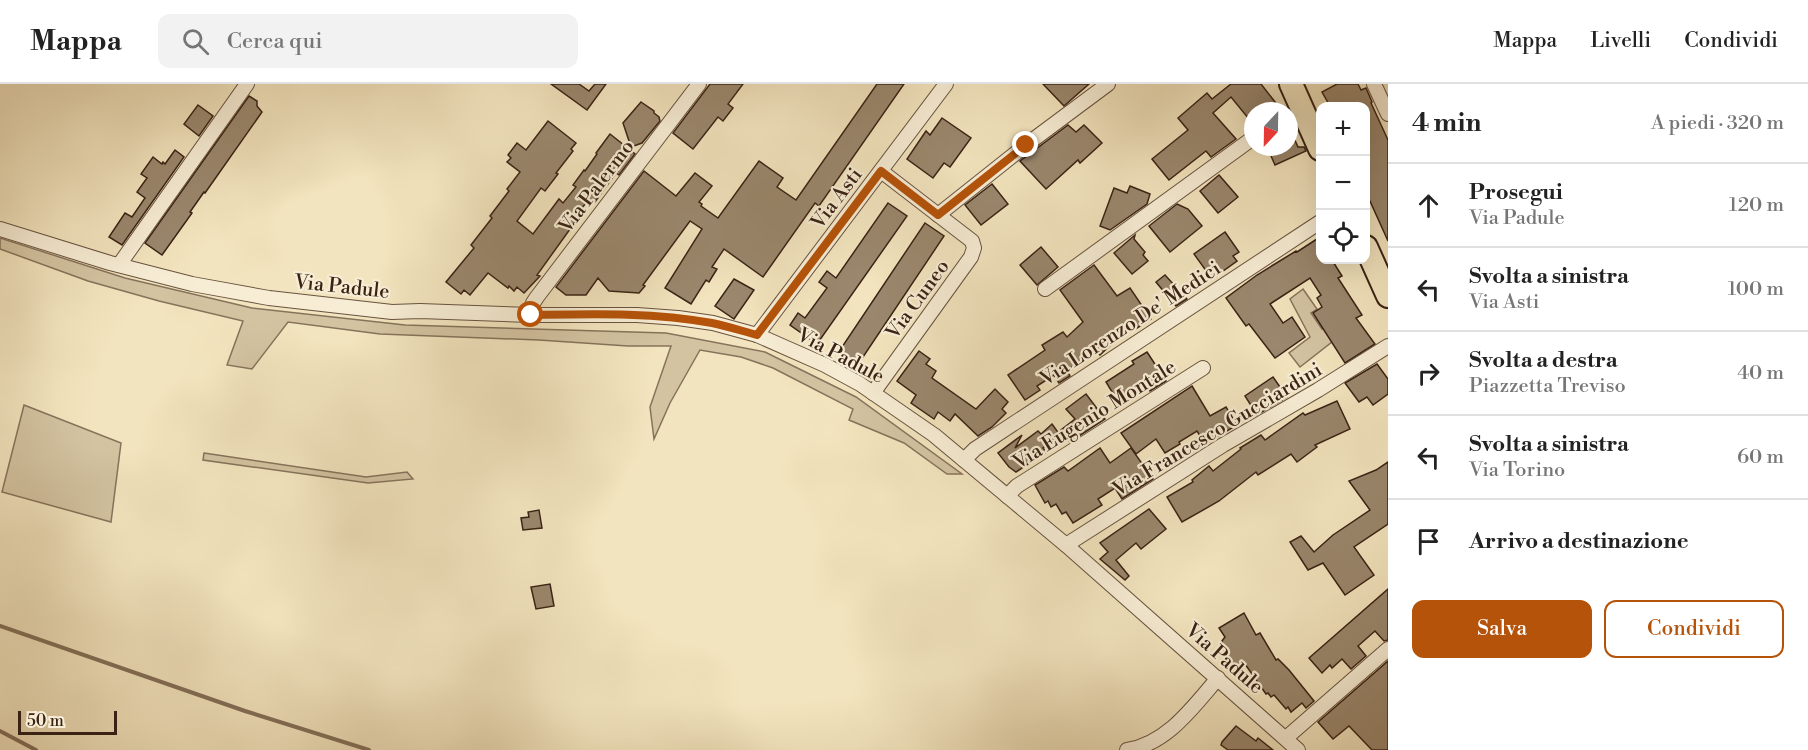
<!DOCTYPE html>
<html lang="it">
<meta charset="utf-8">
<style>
body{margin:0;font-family:"Libre Bodoni",serif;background:#f2f2f2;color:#222}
.controls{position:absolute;right:18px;top:18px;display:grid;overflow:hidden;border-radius:12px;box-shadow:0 6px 24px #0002}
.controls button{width:54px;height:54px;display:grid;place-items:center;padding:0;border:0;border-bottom:2px solid #e0e0e0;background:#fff;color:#222;font:30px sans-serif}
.compass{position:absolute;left:1244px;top:18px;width:54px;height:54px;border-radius:50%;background:#fff;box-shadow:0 6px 24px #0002;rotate:202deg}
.scale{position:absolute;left:18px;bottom:15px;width:99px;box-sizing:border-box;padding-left:6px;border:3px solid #3a2315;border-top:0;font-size:16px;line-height:21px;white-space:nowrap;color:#3a2315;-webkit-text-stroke:4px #f7edd5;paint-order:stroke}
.stop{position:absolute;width:18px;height:18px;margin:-14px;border:4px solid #b45309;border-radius:50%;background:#fff}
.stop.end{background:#b45309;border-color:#fff;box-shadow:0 2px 6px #0008}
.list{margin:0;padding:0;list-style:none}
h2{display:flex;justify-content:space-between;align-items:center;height:78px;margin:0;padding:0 24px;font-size:26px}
h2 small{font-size:20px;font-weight:400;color:#767676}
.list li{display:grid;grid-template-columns:39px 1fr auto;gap:18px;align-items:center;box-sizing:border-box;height:84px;padding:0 24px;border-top:2px solid #e0e0e0}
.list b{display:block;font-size:22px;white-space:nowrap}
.list p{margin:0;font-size:20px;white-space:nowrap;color:#767676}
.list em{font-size:20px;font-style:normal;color:#767676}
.actions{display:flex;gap:12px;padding:18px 24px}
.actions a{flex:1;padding:14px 0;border:2px solid #b45309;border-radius:12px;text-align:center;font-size:21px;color:#b45309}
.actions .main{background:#b45309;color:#fff}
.icon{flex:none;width:33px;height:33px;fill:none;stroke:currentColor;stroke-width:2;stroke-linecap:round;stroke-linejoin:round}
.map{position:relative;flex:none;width:1388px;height:666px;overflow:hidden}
header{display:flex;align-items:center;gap:36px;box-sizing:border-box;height:84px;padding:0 30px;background:#fff;border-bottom:2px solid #e0e0e0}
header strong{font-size:28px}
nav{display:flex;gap:33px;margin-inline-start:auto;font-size:21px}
.search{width:420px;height:54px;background:#f2f2f2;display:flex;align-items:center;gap:15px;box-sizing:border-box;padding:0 21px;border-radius:12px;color:#767676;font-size:22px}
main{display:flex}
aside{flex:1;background:#fff}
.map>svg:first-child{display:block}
</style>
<header>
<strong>Mappa</strong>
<div class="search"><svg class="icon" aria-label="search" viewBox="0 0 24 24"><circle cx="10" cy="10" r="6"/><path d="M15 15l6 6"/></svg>Cerca qui</div>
<nav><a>Mappa</a><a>Livelli</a><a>Condividi</a></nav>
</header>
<main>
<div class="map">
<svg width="1388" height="666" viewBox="0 0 1388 666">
<rect width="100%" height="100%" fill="#f2e4be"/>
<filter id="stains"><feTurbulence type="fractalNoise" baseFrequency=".00333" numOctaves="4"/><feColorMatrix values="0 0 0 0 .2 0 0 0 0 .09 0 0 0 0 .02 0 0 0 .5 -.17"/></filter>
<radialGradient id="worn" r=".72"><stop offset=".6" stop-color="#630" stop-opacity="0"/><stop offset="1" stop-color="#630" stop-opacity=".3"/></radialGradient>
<g fill="#d3c3a1" stroke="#86735b" stroke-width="1.5">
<path d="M0,154L125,194L252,224L405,241L666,249L765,268L856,313L962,390H947L904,359L849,336L853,325L773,284L741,273L700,266L670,319L654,355L650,323L671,262H628L539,256L380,250L288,238L252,285L227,281L243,237L159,217L88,197L0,165Z"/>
<path d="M1303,205L1317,225L1311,229L1322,245L1329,242L1337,254L1300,283L1289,269L1310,253L1290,215Z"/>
<path d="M24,321L121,359L111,438L2,408Z"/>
<path d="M204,369L366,393L407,388L413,395L368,399L203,376Z"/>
</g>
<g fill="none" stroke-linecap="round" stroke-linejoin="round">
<g stroke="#836f58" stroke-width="4">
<path d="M0,542L245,627L369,666"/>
<path d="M0,647L36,666"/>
</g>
</g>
<g fill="#9a876d" stroke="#3a2315" stroke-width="1.5">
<path d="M551,0H579L589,7L595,0H606L587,26Z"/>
<path d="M710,0H743L728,20L733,24L723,37L718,33L693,65L673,49Z"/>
<path d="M877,0H904L819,122L815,119L763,193L724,165L712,183L717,185L709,198L706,196L691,220L665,204L702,145L690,137L643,201L645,202L639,209L609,207L598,194L586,211H566L556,203L644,87L676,112L695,89L712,102L699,118L702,120L701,122L718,134L759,77L783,94L777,103L796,116Z"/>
<path d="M1043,0H1089L1064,22Z"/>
<path d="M1231,0H1261L1282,27H1253V40L1231,13L1213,29L1236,55L1211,73L1206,67L1169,96L1152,75L1188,46L1178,34L1207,9L1212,15Z"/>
<path d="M1337,0H1358L1361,6L1366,4L1372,18L1371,19L1388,56V157L1365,106V22H1330L1322,8Z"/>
<path d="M249,12L257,17V22L262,28L205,109L204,108L190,128L192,129L162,171L145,159Z"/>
<path d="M641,18L654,27V29L659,33L660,37L642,59L631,63L623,39Z"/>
<path d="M198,21L213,32L199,52L184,40Z"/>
<path d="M942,34L971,54L950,83L944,79L933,94L907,75L926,47L930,51Z"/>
<path d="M548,37L576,59L571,65L573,67L556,89L558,90L545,107L541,104L517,137L533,150L559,115L563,119L576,103L573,101L584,86L585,87L597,70L596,69L610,50L635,70L619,91L616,89L595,118L588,116L576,132L578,134L537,191L540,192L524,209L517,203L514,207L509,202L508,204L488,189L470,211L464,206L461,210L446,198L474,164L471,161L492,134L490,132L509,107L507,105L520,88L507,78L511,74L508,71L517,59L526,66Z"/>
<path d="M1068,41L1076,48L1084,41L1102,59L1080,79L1078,76L1046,105L1020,77Z"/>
<path d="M1289,43L1298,63H1304L1306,67L1275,81L1267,63H1289Z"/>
<path d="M175,66L184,73L122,161L109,153L125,129L132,133L145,114L137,108L147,94L141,90L153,73L162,80L163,78L165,80Z"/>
<path d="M1219,91L1238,113L1218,129L1200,107Z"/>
<path d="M992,100L1008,120L981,141L965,121Z"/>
<path d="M1130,102L1150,110L1147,120L1110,146L1100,142L1114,104L1127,109Z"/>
<path d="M888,119L907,132L817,260L790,241L798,229L805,234L827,204L819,198L827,187L836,194Z"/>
<path d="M1177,120L1188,125L1202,142L1170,168L1149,142Z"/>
<path d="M925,139L944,152L857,282L838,269Z"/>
<path d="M1225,148L1239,168L1233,172L1237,177L1212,195L1194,170Z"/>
<path d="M1135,151L1134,155L1145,168L1143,171L1148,177L1132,190L1114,169Z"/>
<path d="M1320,153V176H1332L1342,192L1338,194L1362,231L1356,234L1375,260L1345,279L1313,229L1322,223L1317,214L1321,211L1310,194L1270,220L1283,239L1292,233L1305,253L1275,274L1249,240L1246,242L1226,214L1257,191L1296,167L1297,168Z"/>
<path d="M1041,163L1058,183L1037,201L1020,181Z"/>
<path d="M1094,181L1117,212L1130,204L1151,235L1134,246L1131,242L1100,271L1096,267L1067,286L1070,292L1059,299L1054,291L1037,302L1040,306L1025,316L1008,291L1045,266L1042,261L1063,248L1067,253L1083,238L1060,206Z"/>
<path d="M1165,191L1187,215L1176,222L1156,198Z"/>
<path d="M734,195L754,206L734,235L715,222Z"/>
<path d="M919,267L930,275L926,280L936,287L932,294L976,325L995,305L1008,318L1002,325L1006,329L992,343L978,352L955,330L950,337L938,328L934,335L911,319L916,311L897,297Z"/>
<path d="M1147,268L1166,297L1150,307L1147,303L1120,321L1106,298L1134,280L1132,277Z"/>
<path d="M1377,280L1388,295V310L1373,321L1367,313L1359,318L1345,299Z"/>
<path d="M1273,293L1287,313L1257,331L1245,312Z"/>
<path d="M1192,302L1210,332L1226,323L1237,341L1205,360L1197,347L1179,358L1180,360L1165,369L1156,355L1136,370L1121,349Z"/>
<path d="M1086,310L1105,335L1070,358L1061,346L1075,335L1066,325Z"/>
<path d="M1337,317L1350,345L1315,361L1317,363L1297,378L1291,370L1258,391L1256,388L1219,417L1182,438L1167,413L1193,398L1192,396L1209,382L1213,387L1241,365L1240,364L1261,351L1265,356L1303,329L1305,331Z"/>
<path d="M1052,340L1060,351L1043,364L1046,368L1016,388L1009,383L998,369L1022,351L1015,364L1038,347L1041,350Z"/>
<path d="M1100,364L1110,379L1131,364L1153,395L1122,415L1115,404L1098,415L1102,421L1073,439L1066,428L1062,430L1056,420L1051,423L1048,417L1045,419L1035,401L1064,383L1068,387Z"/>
<path d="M1388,378V440L1354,463L1374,491L1345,511L1323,479L1308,486L1290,458L1301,452L1314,468L1333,451L1370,426L1349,397L1376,386Z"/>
<path d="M1149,425L1166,445L1141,465L1136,459L1116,476L1129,492L1125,496L1100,475L1108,468L1100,459Z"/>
<path d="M539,426L542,444L523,446L521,434L529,433L528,428Z"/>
<path d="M550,500L554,522L536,525L531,503Z"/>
<path d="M1388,505V556L1384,557L1375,547L1358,562L1366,572L1351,585L1342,575L1332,584L1330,581L1322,589L1309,574Z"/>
<path d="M1244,529L1256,551L1260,549L1276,576L1278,575L1289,586L1314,617L1306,624L1302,619L1291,628L1288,623L1286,625L1274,611L1271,613L1268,609L1266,610L1245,580L1234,586L1225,571L1222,557L1225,553L1219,544Z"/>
<path d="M1388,577V666H1372L1349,642L1333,655L1318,638Z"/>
<path d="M1236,642L1256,657L1258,654L1273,666H1228L1221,661L1222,658Z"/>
</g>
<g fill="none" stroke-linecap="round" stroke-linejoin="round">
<g stroke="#68533f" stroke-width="16">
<g id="minor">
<path d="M1374,0L1388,30"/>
<path d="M938,131L1026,61L1108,0"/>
<path d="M0,145L110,179L192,200L269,214L392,228L420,227L531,231H637L678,234L713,239L757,251L825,281L860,300L934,351L1066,461L1298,666"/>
<path d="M119,181L247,0"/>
<path d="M1045,205L1253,54"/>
<path d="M531,231L533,219L537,213L699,0"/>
<path d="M757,251L946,0"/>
<path d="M873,309L971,173L974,164L972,157L881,87"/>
<path d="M964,376L975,365L1320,138"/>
<path d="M1007,412L1017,402L1203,284"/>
<path d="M1066,461L1223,361L1318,306L1388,262"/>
<path d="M1286,654L1388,565"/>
<path d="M1127,666C1167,660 1193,623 1218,594"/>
</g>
</g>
<g stroke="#3a2315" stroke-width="26">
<g id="primary">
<path d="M1291,0L1320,65"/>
<path d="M1366,163L1388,212"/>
</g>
</g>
<use href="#minor" stroke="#f7edd5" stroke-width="14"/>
<use href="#primary" stroke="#f2e4be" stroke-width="22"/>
</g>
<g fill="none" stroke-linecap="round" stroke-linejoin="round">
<path stroke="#b45309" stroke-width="8" d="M531,231C591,230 652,228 712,239C727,242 742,247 757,251L881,87L938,131L1026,61"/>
</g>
<g text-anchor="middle" stroke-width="4.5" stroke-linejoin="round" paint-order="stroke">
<g font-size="20" fill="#3a2315" stroke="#f7edd5">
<text transform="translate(596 102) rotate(-53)" y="7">Via Palermo</text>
<text transform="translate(836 114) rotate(-53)" y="7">Via Asti</text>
<text transform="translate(342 202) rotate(6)" y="7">Via Padule</text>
<text transform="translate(917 215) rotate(-54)" y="7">Via Cuneo</text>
<text transform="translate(1130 239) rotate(-33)" y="7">Via Lorenzo De' Medici</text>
<text transform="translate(841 271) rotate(28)" y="7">Via Padule</text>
<text transform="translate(1094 330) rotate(-32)" y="7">Via Eugenio Montale</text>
<text transform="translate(1217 345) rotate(-31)" y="7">Via Francesco Gucciardini</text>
<text transform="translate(1225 574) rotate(41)" y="7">Via Padule</text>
</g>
</g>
<rect width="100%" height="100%" filter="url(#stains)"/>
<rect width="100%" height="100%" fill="url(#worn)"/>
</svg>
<div class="controls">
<button>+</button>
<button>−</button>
<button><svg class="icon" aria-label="locate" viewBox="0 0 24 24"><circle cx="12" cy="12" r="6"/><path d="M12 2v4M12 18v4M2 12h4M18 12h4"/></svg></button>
</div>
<svg class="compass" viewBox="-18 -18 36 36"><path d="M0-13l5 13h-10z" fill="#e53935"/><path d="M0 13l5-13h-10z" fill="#767676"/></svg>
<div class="scale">50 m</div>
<div class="stop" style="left:531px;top:231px"></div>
<div class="stop end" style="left:1026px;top:61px"></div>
</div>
<aside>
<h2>4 min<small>A piedi · 320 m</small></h2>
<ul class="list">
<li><svg class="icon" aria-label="ahead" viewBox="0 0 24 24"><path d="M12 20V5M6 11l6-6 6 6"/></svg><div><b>Prosegui</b><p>Via Padule</p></div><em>120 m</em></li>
<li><svg class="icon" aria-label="left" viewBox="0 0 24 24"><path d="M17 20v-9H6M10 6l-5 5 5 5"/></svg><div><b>Svolta a sinistra</b><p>Via Asti</p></div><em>100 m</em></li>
<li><svg class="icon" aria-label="right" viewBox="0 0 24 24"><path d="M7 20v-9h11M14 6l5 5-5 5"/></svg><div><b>Svolta a destra</b><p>Piazzetta Treviso</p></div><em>40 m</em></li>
<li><svg class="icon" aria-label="left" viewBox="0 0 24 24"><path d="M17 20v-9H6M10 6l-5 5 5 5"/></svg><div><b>Svolta a sinistra</b><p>Via Torino</p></div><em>60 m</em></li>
<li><svg class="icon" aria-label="arrive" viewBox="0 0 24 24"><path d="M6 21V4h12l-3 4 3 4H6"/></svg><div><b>Arrivo a destinazione</b></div></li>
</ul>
<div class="actions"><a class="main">Salva</a><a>Condividi</a></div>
</aside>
</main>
